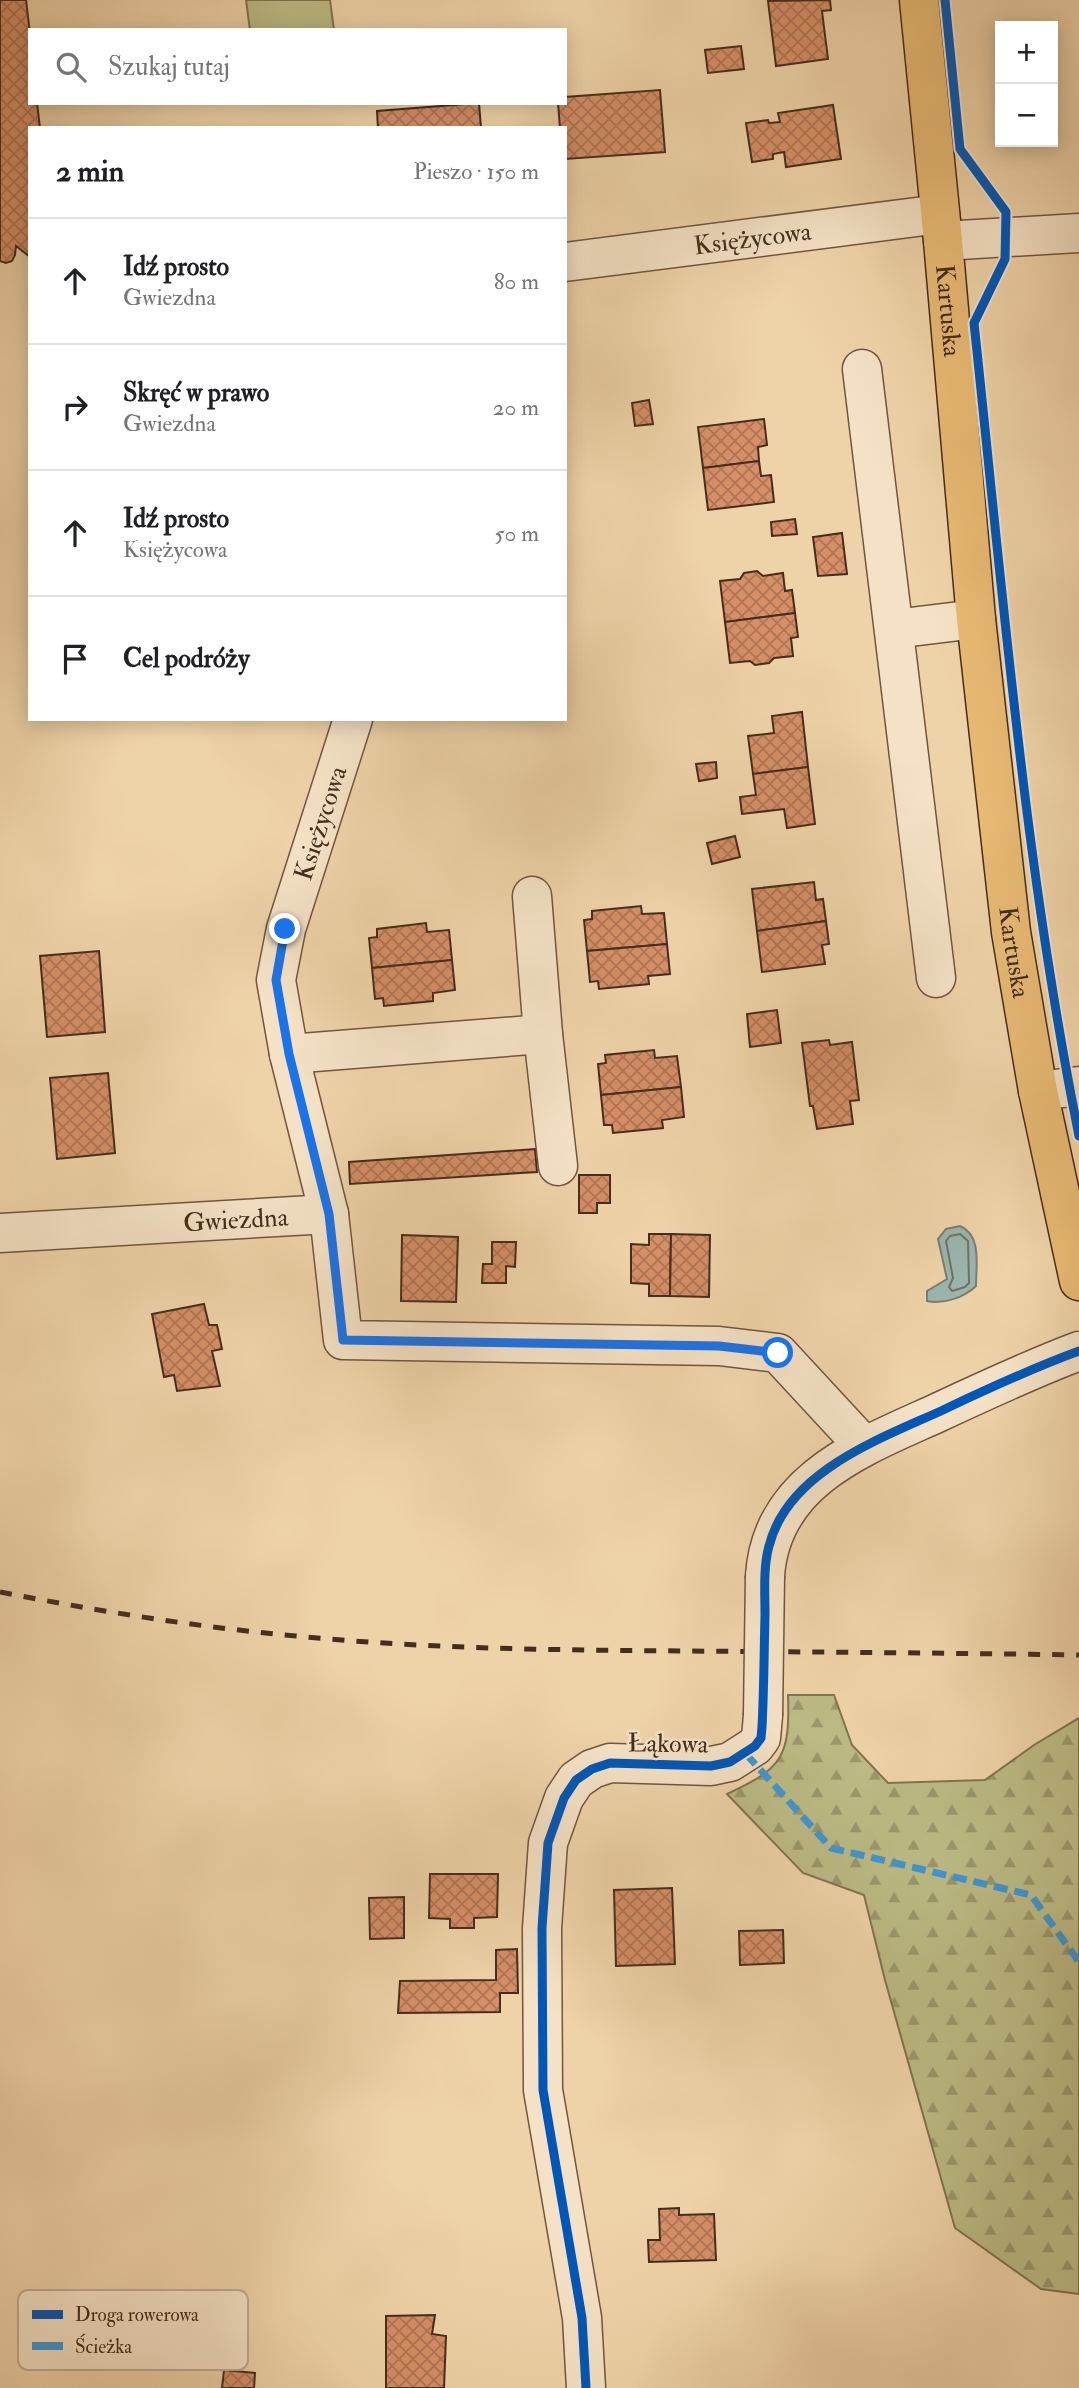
<!DOCTYPE html>
<html lang="pl">
<meta charset="utf-8">
<style>
body{margin:0;font-family:"IM FELL Double Pica",serif;background:#f6f6f6;color:#202124}
.controls{position:absolute;right:21px;top:21px;display:grid;overflow:hidden;border-radius:0px;box-shadow:0 4px 18px #0003}
.controls button{width:63px;height:63px;display:grid;place-items:center;padding:0;border:0;border-bottom:2px solid #e0e0e0;background:#fff;color:#202124;font:35px sans-serif}
.stop{position:absolute;width:21px;height:21px;margin:-16px;border:5px solid #1a73e8;border-radius:50%;background:#fff}
.stop.end{background:#1a73e8;border-color:#fff;box-shadow:0 2px 7px #0008}
.list{margin:0;padding:0;list-style:none}
h2{display:flex;justify-content:space-between;align-items:center;height:91px;margin:0;padding:0 28px;font-size:30px}
h2 small{font-size:23px;font-weight:400;color:#757577}
.list li{display:grid;grid-template-columns:46px 1fr auto;gap:21px;align-items:center;box-sizing:border-box;height:126px;padding:0 28px;border-top:2px solid #e0e0e0}
.list b{display:block;font-size:26px;white-space:nowrap}
.list p{margin:0;font-size:23px;white-space:nowrap;color:#757577}
.list em{font-size:23px;font-style:normal;color:#757577}
.icon{flex:none;width:38px;height:38px;fill:none;stroke:currentColor;stroke-width:2;stroke-linecap:round;stroke-linejoin:round}
.map{position:relative;flex:none;width:1079px;height:2388px;overflow:hidden}
.search{position:absolute;background:#fff;box-shadow:0 4px 18px #0003;left:28px;top:28px;width:539px;height:77px;display:flex;align-items:center;gap:18px;box-sizing:border-box;padding:0 24px;border-radius:0px;color:#757577;font-size:26px}
.panel{position:absolute;background:#fff;box-shadow:0 4px 18px #0003;left:28px;top:126px;width:539px;height:595px;border-radius:0px}
.map>svg:first-child{display:block}
</style>
<div class="map">
<svg width="1079" height="2388" viewBox="0 0 1079 2388">
<defs>
<pattern id="forest-firs" width="22" height="20" patternUnits="userSpaceOnUse" patternTransform="scale(1.75)"><rect width="22" height="20" fill="#bcbb85"/><path d="M5 1l3.5 6h-7zM16 11l3.5 6h-7z" fill="#9b986c"/></pattern>
<pattern id="building-cross-hatch" width="8" height="8" patternUnits="userSpaceOnUse" patternTransform="scale(1.75)"><rect width="8" height="8" fill="#d68f67"/><path d="M0 0l8 8M0 8l8-8" fill="none" stroke="#af7554"/></pattern>
</defs>
<rect width="100%" height="100%" fill="#efd3a8"/>
<filter id="stains"><feTurbulence type="fractalNoise" baseFrequency=".00286" numOctaves="4"/><feColorMatrix values="0 0 0 0 .2 0 0 0 0 .09 0 0 0 0 .02 0 0 0 .5 -.17"/></filter>
<radialGradient id="worn" r=".72"><stop offset=".6" stop-color="#630" stop-opacity="0"/><stop offset="1" stop-color="#630" stop-opacity=".3"/></radialGradient>
<path fill="url(#forest-firs)" stroke="#807450" stroke-width="2" d="M788,1695H834L852,1745L888,1783L985,1780L1034,1745L1079,1718V2294L1041,2289L955,2228L885,1980L864,1895L803,1873L727,1794C783,1768 790,1757 788,1695Z"/>
<path fill="#bcbb85" stroke="#807450" stroke-width="2" d="M246,0H330L334,30H250Z"/>
<path fill="#9bb6af" stroke="#797f74" stroke-width="2" d="M960,1226C982,1235 976,1266 976,1286C965,1297 943,1305 927,1301V1291L947,1279L938,1239L946,1229Z"/>
<g fill="none" stroke-linecap="round" stroke-linejoin="round">
<path stroke="#707166" stroke-width="2" d="M960,1234L968,1241L969,1283L965,1287L952,1291L949,1287L953,1278L946,1241L950,1236Z"/>
</g>
<g fill="url(#building-cross-hatch)" stroke="#452c1c" stroke-width="2">
<path d="M0,0H26L30,34V103H37L40,128H30V257L16,246L15,255L12,261L6,263L0,261Z"/>
<path d="M830,0L831,10L822,11L828,59L776,66L768,1Z"/>
<path d="M741,46L744,69L708,73L705,50Z"/>
<path d="M660,90L665,152L565,159V128H560L558,103H565V97Z"/>
<path d="M479,103L481,128H378L377,111Z"/>
<path d="M833,105L841,159L786,167L784,152L773,154V159L752,162L746,123L768,120L769,123L780,122L778,113Z"/>
<path d="M649,400L653,424L635,426L632,403Z"/>
<path d="M764,419L767,445L758,447L759,461L703,468L698,427Z"/>
<path d="M759,461L761,476L771,475L774,502L708,510L703,468Z"/>
<path d="M795,519L797,534L772,536L771,522Z"/>
<path d="M842,533L847,574L818,576L813,537Z"/>
<path d="M757,571L763,576L783,573L785,591L792,590L795,613L725,622L720,581L740,579L744,573Z"/>
<path d="M795,613L798,637L791,638L793,656L774,658L769,663L755,665L750,661L730,663L725,622Z"/>
<path d="M802,712L808,767L753,774L748,736L774,733L772,716Z"/>
<path d="M716,762L717,778L699,781L696,764Z"/>
<path d="M808,767L815,824L787,828L784,809L742,814L740,797L756,795L753,774Z"/>
<path d="M735,836L740,857L712,864L707,843Z"/>
<path d="M814,882L816,900L823,899L826,921L757,931L752,889Z"/>
<path d="M641,906L642,914L664,913L667,944L587,951L584,920L592,919V911Z"/>
<path d="M826,921L829,944L822,945L825,964L762,972L757,931Z"/>
<path d="M426,923L427,932L449,930L452,960L372,968L369,938L377,937V929Z"/>
<path d="M667,944L670,974L648,976L649,984L599,989L598,981L590,982L587,951Z"/>
<path d="M99,951L105,1032L47,1037L40,956Z"/>
<path d="M452,960L455,990L433,993V1001L384,1006L383,998L375,999L372,968Z"/>
<path d="M777,1010L781,1043L750,1047L747,1014Z"/>
<path d="M829,1040L830,1045L852,1042L859,1100L850,1101L853,1124L817,1129L813,1106H810L802,1043Z"/>
<path d="M654,1050L655,1058L677,1056L681,1087L601,1095L598,1064L606,1063L605,1055Z"/>
<path d="M108,1073L115,1153L57,1159L50,1078Z"/>
<path d="M681,1087L684,1117L662,1120L663,1128L613,1133L612,1125H604L601,1095Z"/>
<path d="M535,1149L537,1172L350,1184L349,1162Z"/>
<path d="M579,1175H610V1203H597V1213H579Z"/>
<path d="M649,1234H671L670,1296H649V1284L631,1283V1244L649,1245Z"/>
<path d="M671,1234L710,1235L709,1297L670,1296Z"/>
<path d="M402,1235L458,1237L456,1302L401,1301Z"/>
<path d="M492,1242H516L515,1267L506,1266V1283H482L483,1264H492Z"/>
<path d="M204,1304L209,1325H217L222,1349L212,1351L220,1386L177,1391L174,1375L164,1377L152,1314Z"/>
<path d="M430,1874H498L497,1917L474,1918V1928H450V1919L429,1918Z"/>
<path d="M672,1888L675,1964L616,1966L614,1890Z"/>
<path d="M404,1897V1938L370,1939L369,1898Z"/>
<path d="M783,1930L784,1963L740,1965L739,1931Z"/>
<path d="M517,1949L518,1993H500V2012L398,2013L400,1981L496,1980V1950Z"/>
<path d="M679,2208V2215L714,2214L716,2260L649,2262L648,2240H660L659,2209Z"/>
<path d="M435,2315L432,2334L446,2336L444,2388H386V2316Z"/>
<path d="M224,2370L255,2373L254,2388H222Z"/>
</g>
<g fill="none" stroke-linecap="round" stroke-linejoin="round">
<g stroke="#70563f" stroke-width="41">
<g id="minor">
<path d="M943,241L1079,233"/>
<path id="s1" d="M565,262L940,214"/>
<path d="M862,369L936,978"/>
<path d="M894,629L976,619"/>
<path d="M353,719L286,929L276,980L289,1054L329,1214L343,1340L719,1346L778,1353L864,1446"/>
<path d="M532,896L543,1034L558,1166"/>
<path d="M289,1054L543,1034"/>
<path d="M1038,1091L1079,1086"/>
<path id="s2" d="M0,1233L329,1214"/>
<path d="M765,1576C771,1480 862,1447 937,1413C984,1391 1031,1369 1079,1351"/>
<path d="M586,2388L582,2318L543,2090L542,1928L548,1843L564,1798L576,1780L592,1769L610,1763L711,1766L730,1762L755,1746L761,1738L763,1715"/>
</g>
</g>
<g stroke="#452c1c" stroke-width="41">
<g id="major">
<path id="s3" d="M919,0L943,241L976,619L1011,932L1038,1091L1079,1281"/>
</g>
</g>
<use href="#minor" stroke="#f5e2c6" stroke-width="38"/>
<use href="#major" stroke="#e8ba74" stroke-width="38"/>
<path stroke="#452c1c" stroke-width="5" stroke-dasharray="12 12" stroke-linecap="butt" d="M0,1592C98,1611 197,1627 296,1636C426,1649 557,1650 687,1651C818,1652 948,1653 1079,1655"/>
<g stroke="#70563f" stroke-width="41" stroke-linecap="butt">
<path id="minor-bridge" d="M763,1715L765,1576"/>
</g>
<use href="#minor-bridge" stroke="#f5e2c6" stroke-width="38"/>
<path stroke="#4096d4" stroke-width="7" stroke-dasharray="14 7" stroke-linecap="butt" d="M746,1754L831,1848L1031,1895L1079,1962"/>
<g stroke="#f5e2c6" stroke-width="13">
<g id="cycleway">
<path d="M945,0L960,149L1006,212L1005,259L974,323C1003,595 1025,868 1079,1136"/>
<path d="M586,2388L582,2318L543,2090L542,1928L548,1843L564,1798L576,1780L592,1769L610,1763L711,1766L730,1762L755,1746L761,1738L762,1727C764,1689 764,1652 765,1615C765,1592 763,1568 769,1546C788,1471 880,1439 943,1410C987,1389 1033,1368 1079,1351"/>
</g>
</g>
<use href="#cycleway" stroke="#0057b8" stroke-width="9"/>
</g>
<g fill="none" stroke-linecap="round" stroke-linejoin="round">
<path stroke="#1a73e8" stroke-width="9" d="M285,929L276,980L289,1054L329,1214L343,1340L719,1346L778,1353"/>
</g>
<g text-anchor="middle" stroke-width="5" stroke-linejoin="round" paint-order="stroke">
<g font-size="26" fill="#452c1c" stroke="#f5e2c6">
<text dy="9" stroke="none"><textPath href="#s1" startOffset="189">Księżycowa</textPath></text>
<text dy="9" stroke="none"><textPath href="#s3" startOffset="312">Kartuska</textPath></text>
<text transform="translate(320 823) rotate(-72)" y="9">Księżycowa</text>
<text dy="9" stroke="none"><textPath href="#s3" startOffset="957">Kartuska</textPath></text>
<text dy="9" stroke="none"><textPath href="#s2" startOffset="236">Gwiezdna</textPath></text>
<text transform="translate(668 1743) rotate(1)" y="9">Łąkowa</text>
</g>
</g>
<rect x="18" y="2290" width="230" height="80" rx="10" fill="#f5e2c6" stroke="#c0ab93" stroke-width="2"/>
<rect x="32" y="2310" width="31" height="9" fill="#0057b8"/>
<rect x="32" y="2342" width="31" height="8" fill="#4096d4"/>
<g font-size="19" fill="#452c1c">
<text x="75" y="2321">Droga rowerowa</text>
<text x="75" y="2353">Ścieżka</text>
</g>
<rect width="100%" height="100%" filter="url(#stains)"/>
<rect width="100%" height="100%" fill="url(#worn)"/>
</svg>
<div class="controls">
<button>+</button>
<button>−</button>
</div>
<div class="stop" style="left:778px;top:1353px"></div>
<div class="stop end" style="left:285px;top:929px"></div>
<div class="search"><svg class="icon" aria-label="search" viewBox="0 0 24 24"><circle cx="10" cy="10" r="6"/><path d="M15 15l6 6"/></svg>Szukaj tutaj</div>
<section class="panel">
<h2>2 min<small>Pieszo · 150 m</small></h2>
<ul class="list">
<li><svg class="icon" aria-label="ahead" viewBox="0 0 24 24"><path d="M12 20V5M6 11l6-6 6 6"/></svg><div><b>Idź prosto</b><p>Gwiezdna</p></div><em>80 m</em></li>
<li><svg class="icon" aria-label="right" viewBox="0 0 24 24"><path d="M7 20v-9h11M14 6l5 5-5 5"/></svg><div><b>Skręć w prawo</b><p>Gwiezdna</p></div><em>20 m</em></li>
<li><svg class="icon" aria-label="ahead" viewBox="0 0 24 24"><path d="M12 20V5M6 11l6-6 6 6"/></svg><div><b>Idź prosto</b><p>Księżycowa</p></div><em>50 m</em></li>
<li><svg class="icon" aria-label="arrive" viewBox="0 0 24 24"><path d="M6 21V4h12l-3 4 3 4H6"/></svg><div><b>Cel podróży</b></div></li>
</ul>
</section>
</div>
